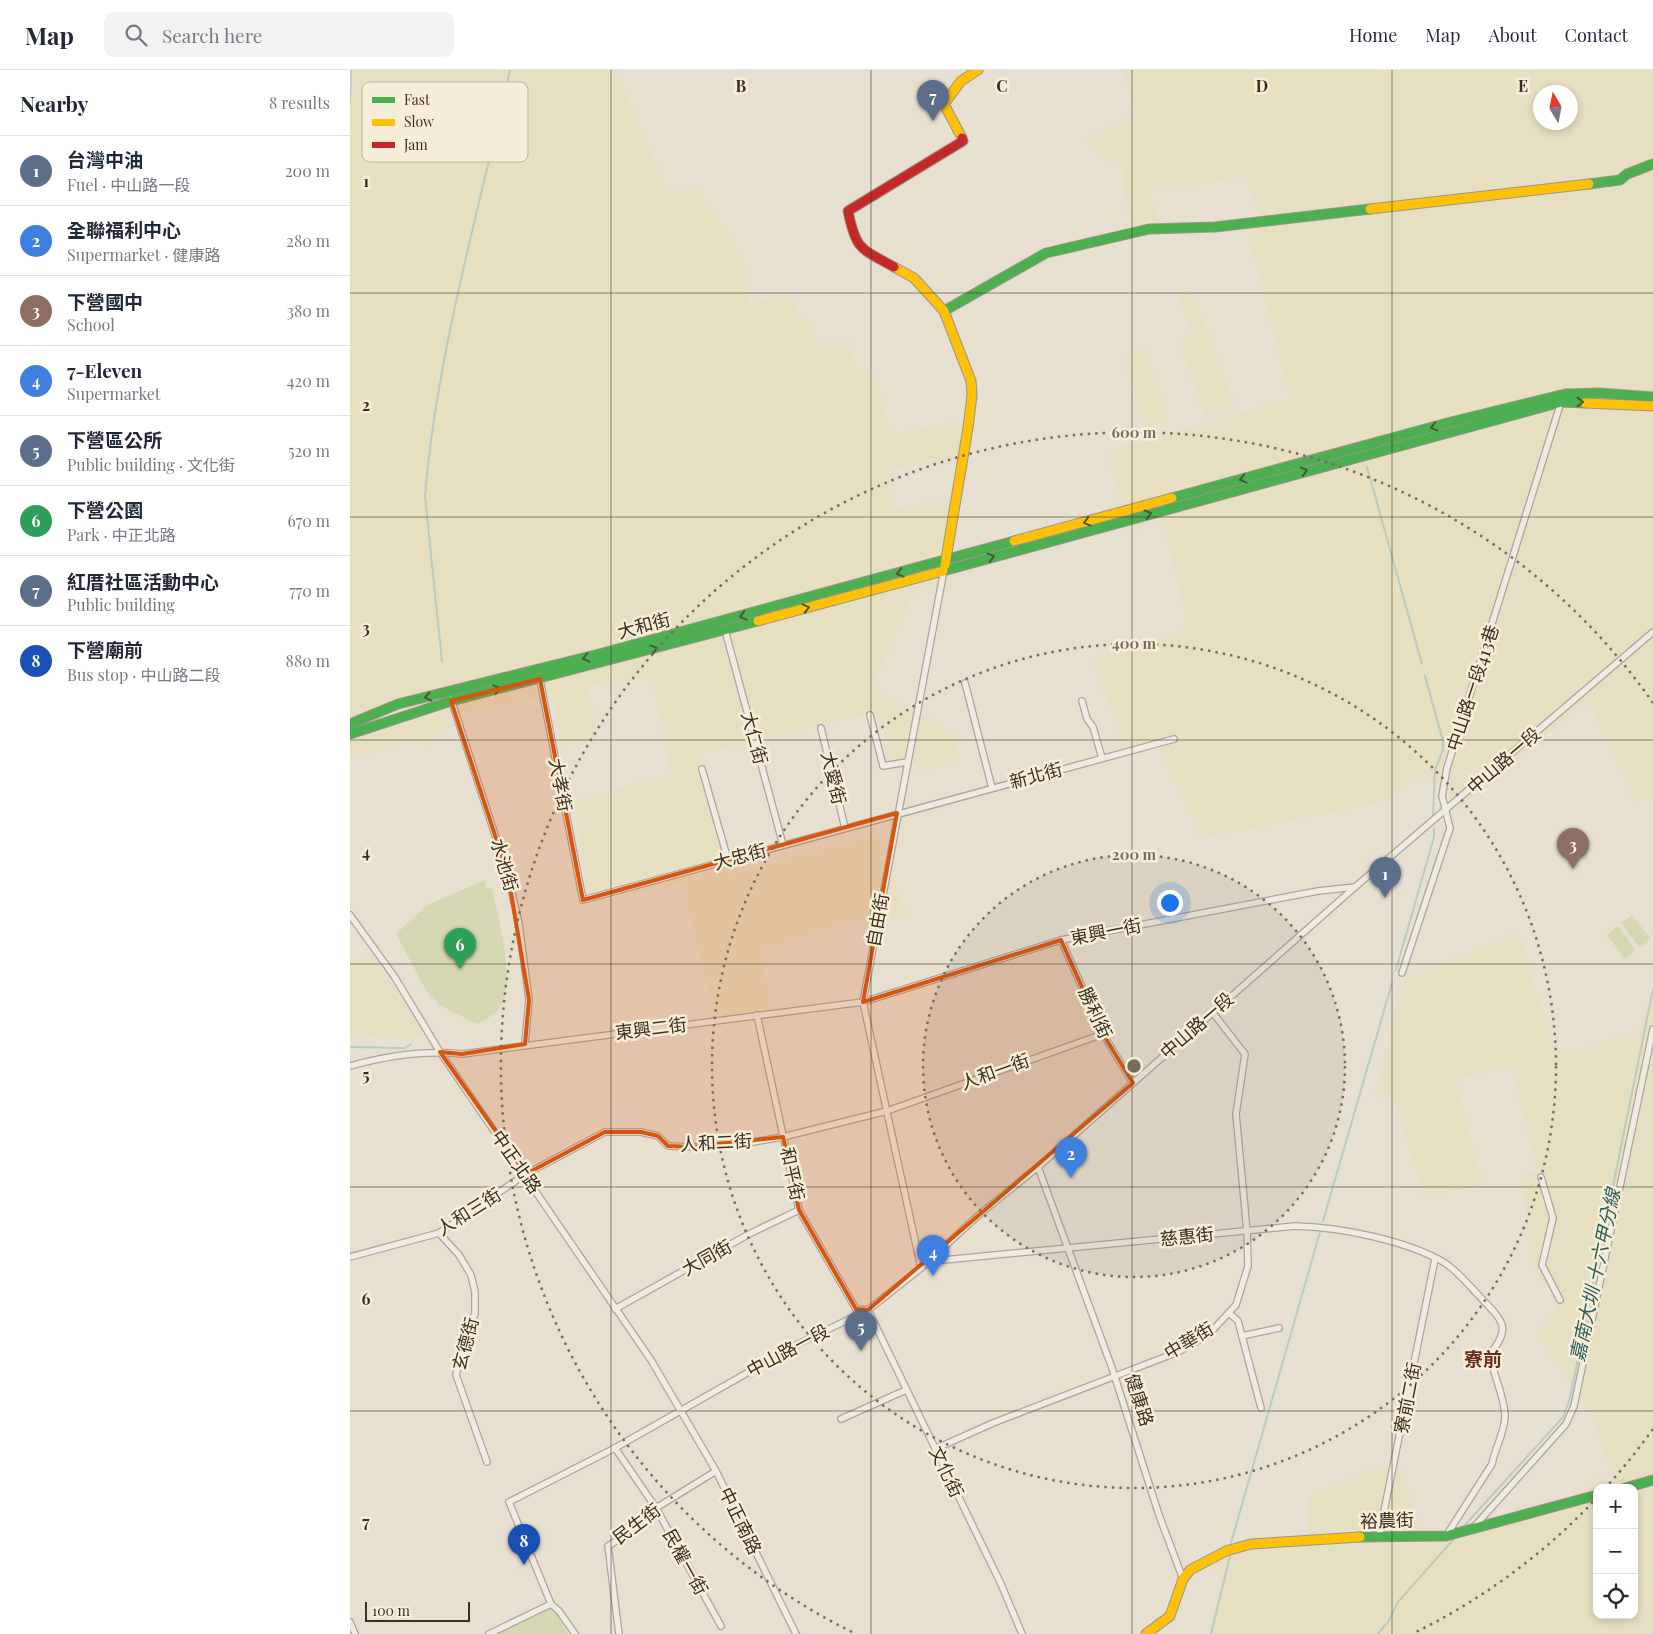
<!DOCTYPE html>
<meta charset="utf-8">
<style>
body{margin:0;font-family:"Playfair Display","Noto Sans TC",serif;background:#f2f2f3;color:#1f2937}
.controls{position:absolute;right:15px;bottom:15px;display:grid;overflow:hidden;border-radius:10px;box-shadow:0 2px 8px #0003}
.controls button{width:45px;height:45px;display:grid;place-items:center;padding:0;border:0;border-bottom:1px solid #e0e1e3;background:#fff;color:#1f2937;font:25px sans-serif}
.compass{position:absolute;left:1183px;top:15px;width:45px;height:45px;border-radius:50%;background:#fff;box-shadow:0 2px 8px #0003;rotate:350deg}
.scale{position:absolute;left:15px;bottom:12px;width:105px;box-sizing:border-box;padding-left:5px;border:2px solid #3d2e20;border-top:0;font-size:14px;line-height:18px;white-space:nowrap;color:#3d2e20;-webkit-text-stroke:4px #f7eed8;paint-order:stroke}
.you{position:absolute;left:819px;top:832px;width:18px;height:18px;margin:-12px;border:4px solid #fff;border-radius:50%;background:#1a73e8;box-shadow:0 0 0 8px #1a73e833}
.badge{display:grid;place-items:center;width:32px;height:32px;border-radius:50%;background:#ea580c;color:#fff;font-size:16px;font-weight:700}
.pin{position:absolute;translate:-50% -41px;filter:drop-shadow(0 1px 2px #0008)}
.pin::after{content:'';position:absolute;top:26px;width:18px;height:15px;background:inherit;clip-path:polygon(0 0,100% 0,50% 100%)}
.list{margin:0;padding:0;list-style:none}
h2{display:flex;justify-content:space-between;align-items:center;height:65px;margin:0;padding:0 20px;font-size:21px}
h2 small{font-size:16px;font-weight:400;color:#747a83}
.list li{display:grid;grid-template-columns:32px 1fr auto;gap:15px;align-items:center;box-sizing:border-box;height:70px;padding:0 20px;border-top:1px solid #e0e1e3}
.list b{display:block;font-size:19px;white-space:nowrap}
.list p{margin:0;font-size:16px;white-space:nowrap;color:#747a83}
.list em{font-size:16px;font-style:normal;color:#747a83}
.icon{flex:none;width:28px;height:28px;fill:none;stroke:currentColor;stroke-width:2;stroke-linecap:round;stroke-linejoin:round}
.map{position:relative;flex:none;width:1303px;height:1564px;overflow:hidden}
header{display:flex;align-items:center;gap:30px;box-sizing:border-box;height:70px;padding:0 25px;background:#fff;border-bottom:1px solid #e0e1e3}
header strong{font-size:24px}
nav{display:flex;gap:28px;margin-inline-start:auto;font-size:18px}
.search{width:350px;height:45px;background:#f2f2f3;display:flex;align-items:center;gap:12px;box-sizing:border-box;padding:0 18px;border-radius:10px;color:#747a83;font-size:19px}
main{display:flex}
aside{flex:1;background:#fff}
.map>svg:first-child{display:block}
</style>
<header>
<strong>Map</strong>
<div class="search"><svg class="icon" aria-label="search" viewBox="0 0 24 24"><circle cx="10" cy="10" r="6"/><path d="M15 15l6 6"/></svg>Search here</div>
<nav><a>Home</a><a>Map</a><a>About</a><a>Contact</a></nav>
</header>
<main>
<aside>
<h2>Nearby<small>8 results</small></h2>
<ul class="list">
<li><span class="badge" style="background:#5c6f8a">1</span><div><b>台灣中油</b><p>Fuel · 中山路一段</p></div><em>200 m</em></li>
<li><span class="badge" style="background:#3f7fe0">2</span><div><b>全聯福利中心</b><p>Supermarket · 健康路</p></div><em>280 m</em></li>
<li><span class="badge" style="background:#8d6e63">3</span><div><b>下營國中</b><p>School</p></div><em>380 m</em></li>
<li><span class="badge" style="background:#3f7fe0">4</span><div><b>7-Eleven</b><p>Supermarket</p></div><em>420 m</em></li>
<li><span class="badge" style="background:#5c6f8a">5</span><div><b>下營區公所</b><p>Public building · 文化街</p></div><em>520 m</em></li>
<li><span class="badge" style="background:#2e9e5b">6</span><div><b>下營公園</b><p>Park · 中正北路</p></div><em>670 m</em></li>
<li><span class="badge" style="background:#5c6f8a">7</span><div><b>紅厝社區活動中心</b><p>Public building</p></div><em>770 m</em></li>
<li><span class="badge" style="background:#1a4fb4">8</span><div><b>下營廟前</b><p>Bus stop · 中山路二段</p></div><em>880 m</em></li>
</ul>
</aside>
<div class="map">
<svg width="1303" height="1564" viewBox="0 0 1303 1564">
<rect width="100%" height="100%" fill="#e7e0d1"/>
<g fill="#e6dfc2" fill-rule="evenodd">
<path d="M0,0H265L318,124L345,116L377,164L395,198L398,234L441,224L449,249H457L471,275L499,270L506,298L526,304L540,365L616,349L614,384L538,400L540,439L606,429L586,516L564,522L521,619L603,663L610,691L575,701L540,686L529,641L348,684L376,805L527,766L557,847L505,850L412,881L421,941L365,949L333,813L238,831L224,731L321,704L302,606L236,615L249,667L212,675L203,626L105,644L79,675L66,668L0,688Z"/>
<path d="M773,0H1303V726L1286,732L1238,630L1106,741L1091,718L1068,703L1031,732L852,768L808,675H776L742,589L839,559L813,452L777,462L757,381L941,329L899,167L911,151L895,106L847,114L798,116L810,154L785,158L774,131L775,98L749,85L737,67L787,45ZM1190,22H1220V52H1190Z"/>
<path d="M841,220L883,332L855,347L830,272L843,268L829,224Z"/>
<path d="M794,280L818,350L797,357L773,286Z"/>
<path d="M1169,862L1198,964L1204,976L1209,980L1233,978L1287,962L1303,919V1564H859L873,1510L853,1488L958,1466L957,1428L1047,1388L1073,1467L1155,1452L1263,1409L1239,1334L1207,1295L1188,1265L1208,1232L1181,1193L1171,1104L1187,1101L1162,996L1104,1009L1133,1116L1074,1126L1044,1028L1025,1026L1053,911ZM1247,1418H1284V1545H1247Z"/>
<path d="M24,887L75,966L59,969L0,964V892Z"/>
</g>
<g fill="#d6d7b3">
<path d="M136,810L135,819L142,818C148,846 164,906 153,932C149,942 136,950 127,954L91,936L77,922L46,864L77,835Z"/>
<path d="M1282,845L1301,869L1290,878L1271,853Z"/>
<path d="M1268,856L1286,880L1275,889L1257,865Z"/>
<path d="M201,1534L218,1564H139Z"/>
</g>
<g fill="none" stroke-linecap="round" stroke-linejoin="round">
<g stroke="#bcccc2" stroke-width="2">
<path d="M0,34L1,0"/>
<path d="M1017,397L1072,594"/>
<path d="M92,592L75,426C87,282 129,141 160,0"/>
<path d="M1075,606L1093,671V680L1085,700L1083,745"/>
<path d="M1046,900L1084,767V759"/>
<path d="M0,977L55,978L61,974"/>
<path d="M973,1151L1042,913"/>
<path d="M1115,1455L1213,1347L1220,1328L1303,919"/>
<path d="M881,1473L970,1162"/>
<path d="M861,1564L880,1486"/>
<path d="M1028,1564L1038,1552L1048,1532L1103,1470"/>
</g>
<g stroke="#ada599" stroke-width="8">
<g id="street">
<path d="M375,560L433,775"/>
<path d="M189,605L233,830L824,669"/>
<path d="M615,613L642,718"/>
<path d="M101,629L158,805L169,854L179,930L175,974"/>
<path d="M732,631L737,649L743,657L752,688"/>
<path d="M520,645L533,696L557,692"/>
<path d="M471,658L495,758"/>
<path d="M352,699L378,790"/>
<path d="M0,845L44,906L90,982L301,1290L366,1401L446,1564"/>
<path d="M711,870L753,964L783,1013"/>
<path d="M1052,903L1100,758L1092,726L1097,698L1211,332"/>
<path d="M407,945L449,1140L506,1239L518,1240"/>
<path d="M0,996C36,986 75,980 112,984L513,932L711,870L968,821L1005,817"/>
<path d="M688,1097L762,1298L809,1445L833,1509"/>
<path d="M1191,1107L1203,1148L1192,1195L1210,1230"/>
<path d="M89,1163L109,1185L121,1205L125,1222V1244L118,1259L106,1305L137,1392"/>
<path d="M589,1182L593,1190L604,1189L945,1156C989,1157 1056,1170 1095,1193C1110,1203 1121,1218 1133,1230C1155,1253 1160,1259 1140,1284C1143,1305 1154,1325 1155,1345C1155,1363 1145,1377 1142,1394L1096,1466"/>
<path d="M0,1187L89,1163L176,1104L255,1062H291L308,1066L318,1076L342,1077L385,1075L433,1067L537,1041L753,964"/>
<path d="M571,1198L513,932L594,500"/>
<path d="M265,1239L401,1163L449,1140"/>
<path d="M518,1240L651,1514L672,1564"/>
<path d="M879,1243L888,1251L911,1338"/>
<path d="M892,1266L929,1258"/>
<path d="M491,1349L556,1320"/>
<path d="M265,1378L306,1438L371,1556"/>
<path d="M585,1379L643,1353L828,1282L859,1264L886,1235L898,1196L897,1161L886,1044L895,984L863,943"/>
<path d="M1124,1457L1216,1354L1224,1336L1303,959"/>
<path d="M1029,1466L1085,1189"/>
<path d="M0,1552L5,1564"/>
<path d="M139,1564L201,1534"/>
<path d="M225,1564L209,1541L201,1534L159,1432L265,1378L448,1274L518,1240L571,1198L631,1143L688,1097L1005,817L1303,562"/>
<path d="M269,1564L258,1476L281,1462L306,1438L366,1401"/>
</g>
</g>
<g stroke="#9c958a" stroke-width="11">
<g id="fast">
<path d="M1239,114L1270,110L1277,104L1303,94"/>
<path d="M594,241L696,183L799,159L865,157L1020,139"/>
<path d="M822,428L1101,352L1215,324L1250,323L1303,327"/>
<path d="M593,501L1211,332L1235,333"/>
<path d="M0,654L48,634L253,583L664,471"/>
<path d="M0,664L101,631L408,551"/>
<path d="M1275,1418L1303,1410"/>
<path d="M1010,1467L1096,1466L1247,1425"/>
</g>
</g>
<g stroke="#9c958a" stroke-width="11">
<g id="slow">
<path d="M612,68L594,34L611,11L628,0"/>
<path d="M1020,139L1239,114"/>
<path d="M544,197L564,208L594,241L621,311L622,325L618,358L595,495"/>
<path d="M1235,333L1303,336"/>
<path d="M664,471L822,428"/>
<path d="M408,551L593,501"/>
<path d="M796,1564L820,1546L833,1509L840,1500L876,1481L901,1474L1010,1467"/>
</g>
</g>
<g stroke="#9c958a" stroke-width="11">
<path id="jam" d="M544,197C510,178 506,180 498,141L613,71L612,68"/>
</g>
<use href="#street" stroke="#efebe3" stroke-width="5.5"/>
<use href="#fast" stroke="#4caf50" stroke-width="9"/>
<use href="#slow" stroke="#ffc107" stroke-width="9"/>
<use href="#jam" stroke="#c62828" stroke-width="9"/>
</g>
<defs><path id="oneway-chevron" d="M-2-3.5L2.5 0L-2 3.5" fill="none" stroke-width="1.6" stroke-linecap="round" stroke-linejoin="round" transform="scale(1.25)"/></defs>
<g stroke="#425b31">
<use href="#oneway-chevron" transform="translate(1230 332)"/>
<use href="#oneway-chevron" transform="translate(1084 357) rotate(165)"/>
<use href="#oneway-chevron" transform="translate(954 401) rotate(-15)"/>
<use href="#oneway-chevron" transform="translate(893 409) rotate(165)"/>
<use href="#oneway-chevron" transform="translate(798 444) rotate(-15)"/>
<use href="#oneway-chevron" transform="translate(737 452) rotate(165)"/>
<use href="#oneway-chevron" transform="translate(641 487) rotate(-15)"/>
<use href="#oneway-chevron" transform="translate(550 503) rotate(165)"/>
<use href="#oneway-chevron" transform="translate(456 538) rotate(-15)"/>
<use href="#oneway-chevron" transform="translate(393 546) rotate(165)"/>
<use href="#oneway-chevron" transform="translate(304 579) rotate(-15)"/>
<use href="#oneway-chevron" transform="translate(236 588) rotate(165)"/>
<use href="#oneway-chevron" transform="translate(147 619) rotate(-14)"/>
<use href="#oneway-chevron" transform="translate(78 627) rotate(167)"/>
</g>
<path fill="#d7550e" fill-opacity="0.2" stroke="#d7550e" stroke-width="4" stroke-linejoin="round" d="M190,609L233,830L547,743L513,932L711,870L753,964L783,1013L518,1240L506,1239L449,1140L433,1067L342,1077L318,1076L308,1066L291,1062H255L176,1104L90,982L112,984L175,974L179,930L158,805L101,631Z"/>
<path fill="none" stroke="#3d2e20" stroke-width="1" stroke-opacity="0.55" d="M261,0V1564M521,0V1564M782,0V1564M1042,0V1564M0,223H1303M0,447H1303M0,670H1303M0,894H1303M0,1117H1303M0,1341H1303"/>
<circle cx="784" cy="996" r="211" fill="#786c5e" fill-opacity=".12"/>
<g fill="none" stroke="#786c5e" stroke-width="2.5" stroke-dasharray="2.5 5">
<circle cx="784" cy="996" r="211"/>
<circle cx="784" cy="996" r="422"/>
<path d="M1303 1359A633 633 0 0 1 1258 1415M1243 1432A633 633 0 0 1 1066 1562M502 1562A633 633 0 1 1 1303 633"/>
</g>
<g text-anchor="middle" stroke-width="5" stroke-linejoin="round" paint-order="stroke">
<g font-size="18" fill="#3d2e20" stroke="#f7eed8">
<text transform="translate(294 556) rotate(-15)" y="6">大和街</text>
<text transform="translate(1123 618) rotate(-72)" y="6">中山路一段413巷</text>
<text transform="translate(404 668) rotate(75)" y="6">大仁街</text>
<text transform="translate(1154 691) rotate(-41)" y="6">中山路一段</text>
<text transform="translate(686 706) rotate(-15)" y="6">新北街</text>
<text transform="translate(483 708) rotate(77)" y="6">大愛街</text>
<text transform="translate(210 715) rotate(79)" y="6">大孝街</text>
<text transform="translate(390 787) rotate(-15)" y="6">大忠街</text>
<text transform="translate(154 795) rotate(74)" y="6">水池街</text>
<text transform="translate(528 850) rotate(-80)" y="6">自由街</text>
<text transform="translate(756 862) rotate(-11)" y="6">東興一街</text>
<text transform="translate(745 943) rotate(65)" y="6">勝利街</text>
<text transform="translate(847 956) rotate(-41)" y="6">中山路一段</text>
<text transform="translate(301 959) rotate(-7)" y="6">東興二街</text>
<text transform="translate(645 1002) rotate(-20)" y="6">人和一街</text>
<text transform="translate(366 1073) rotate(-3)" y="6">人和二街</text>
<text transform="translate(166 1092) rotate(55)" y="6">中正北路</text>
<text transform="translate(442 1104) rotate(78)" y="6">和平街</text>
<text transform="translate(119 1142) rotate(-32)" y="6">人和三街</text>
<text transform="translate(837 1167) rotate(-6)" y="6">慈惠街</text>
<text transform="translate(357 1188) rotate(-29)" y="6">大同街</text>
<text transform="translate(839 1271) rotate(-31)" y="6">中華街</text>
<text transform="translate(116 1274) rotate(-75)" y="6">玄德街</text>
<text transform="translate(438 1281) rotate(-28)" y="6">中山路一段</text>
<text transform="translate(1058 1328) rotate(-79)" y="6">寮前二街</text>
<text transform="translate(789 1330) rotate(72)" y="6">健康路</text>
<text transform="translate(596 1402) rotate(64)" y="6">文化街</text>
<text transform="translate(390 1451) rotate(64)" y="6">中正南路</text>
<text transform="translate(1037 1451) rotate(-2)" y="6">裕農街</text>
<text transform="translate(287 1454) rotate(-37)" y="6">民生街</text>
<text transform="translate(335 1492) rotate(61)" y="6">民權一街</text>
</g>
<g font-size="19" font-style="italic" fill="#2f5d5a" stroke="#f7eed8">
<text transform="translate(1245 1205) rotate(-78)" y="7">嘉南大圳 十六甲分線</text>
</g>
<g font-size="19" font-weight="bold" fill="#6b2e1e" stroke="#f7eed8">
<text x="1133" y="1296">寮前</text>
</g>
</g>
<rect x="12" y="12" width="166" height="80" rx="8" fill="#f7eed8" stroke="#bfb4a1" stroke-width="1"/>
<rect x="22" y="27" width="23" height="6" fill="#4caf50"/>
<rect x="22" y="49" width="23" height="7" fill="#ffc107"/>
<rect x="22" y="72" width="23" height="6" fill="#c62828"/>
<g font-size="14" fill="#3d2e20">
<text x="54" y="35">Fast</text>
<text x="54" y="57">Slow</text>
<text x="54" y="80">Jam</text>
</g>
<g font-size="16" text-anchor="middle" font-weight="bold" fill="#3d2e20" stroke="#f7eed8" stroke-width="5" stroke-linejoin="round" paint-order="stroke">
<text x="391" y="22">B</text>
<text x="652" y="22">C</text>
<text x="912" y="22">D</text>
<text x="1173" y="22">E</text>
<text x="16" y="117">1</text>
<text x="16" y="341">2</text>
<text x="16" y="564">3</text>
<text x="16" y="788">4</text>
<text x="16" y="1011">5</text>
<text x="16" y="1235">6</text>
<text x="16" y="1458">7</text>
</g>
<circle cx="784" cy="996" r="8" fill="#786c5e" stroke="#f7eed8" stroke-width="2.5"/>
<g font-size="15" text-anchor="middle" font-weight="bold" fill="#786c5e" stroke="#f7eed8" stroke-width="5" stroke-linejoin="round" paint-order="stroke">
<text x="784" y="368">600 m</text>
<text x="784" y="579">400 m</text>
<text x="784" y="790">200 m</text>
</g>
</svg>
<div class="controls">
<button>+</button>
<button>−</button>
<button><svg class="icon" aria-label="locate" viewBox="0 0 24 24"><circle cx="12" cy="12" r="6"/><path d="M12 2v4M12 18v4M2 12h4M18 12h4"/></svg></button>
</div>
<svg class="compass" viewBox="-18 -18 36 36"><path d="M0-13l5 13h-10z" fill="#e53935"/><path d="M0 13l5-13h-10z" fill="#747a83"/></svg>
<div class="scale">100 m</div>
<div class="you"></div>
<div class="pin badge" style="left:1035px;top:828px;background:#5c6f8a">1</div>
<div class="pin badge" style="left:721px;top:1108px;background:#3f7fe0">2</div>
<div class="pin badge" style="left:1223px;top:799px;background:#8d6e63">3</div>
<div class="pin badge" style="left:583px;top:1206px;background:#3f7fe0">4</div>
<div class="pin badge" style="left:511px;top:1281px;background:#5c6f8a">5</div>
<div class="pin badge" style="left:110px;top:899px;background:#2e9e5b">6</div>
<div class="pin badge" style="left:583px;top:51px;background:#5c6f8a">7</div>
<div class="pin badge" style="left:174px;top:1495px;background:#1a4fb4">8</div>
</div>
</main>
